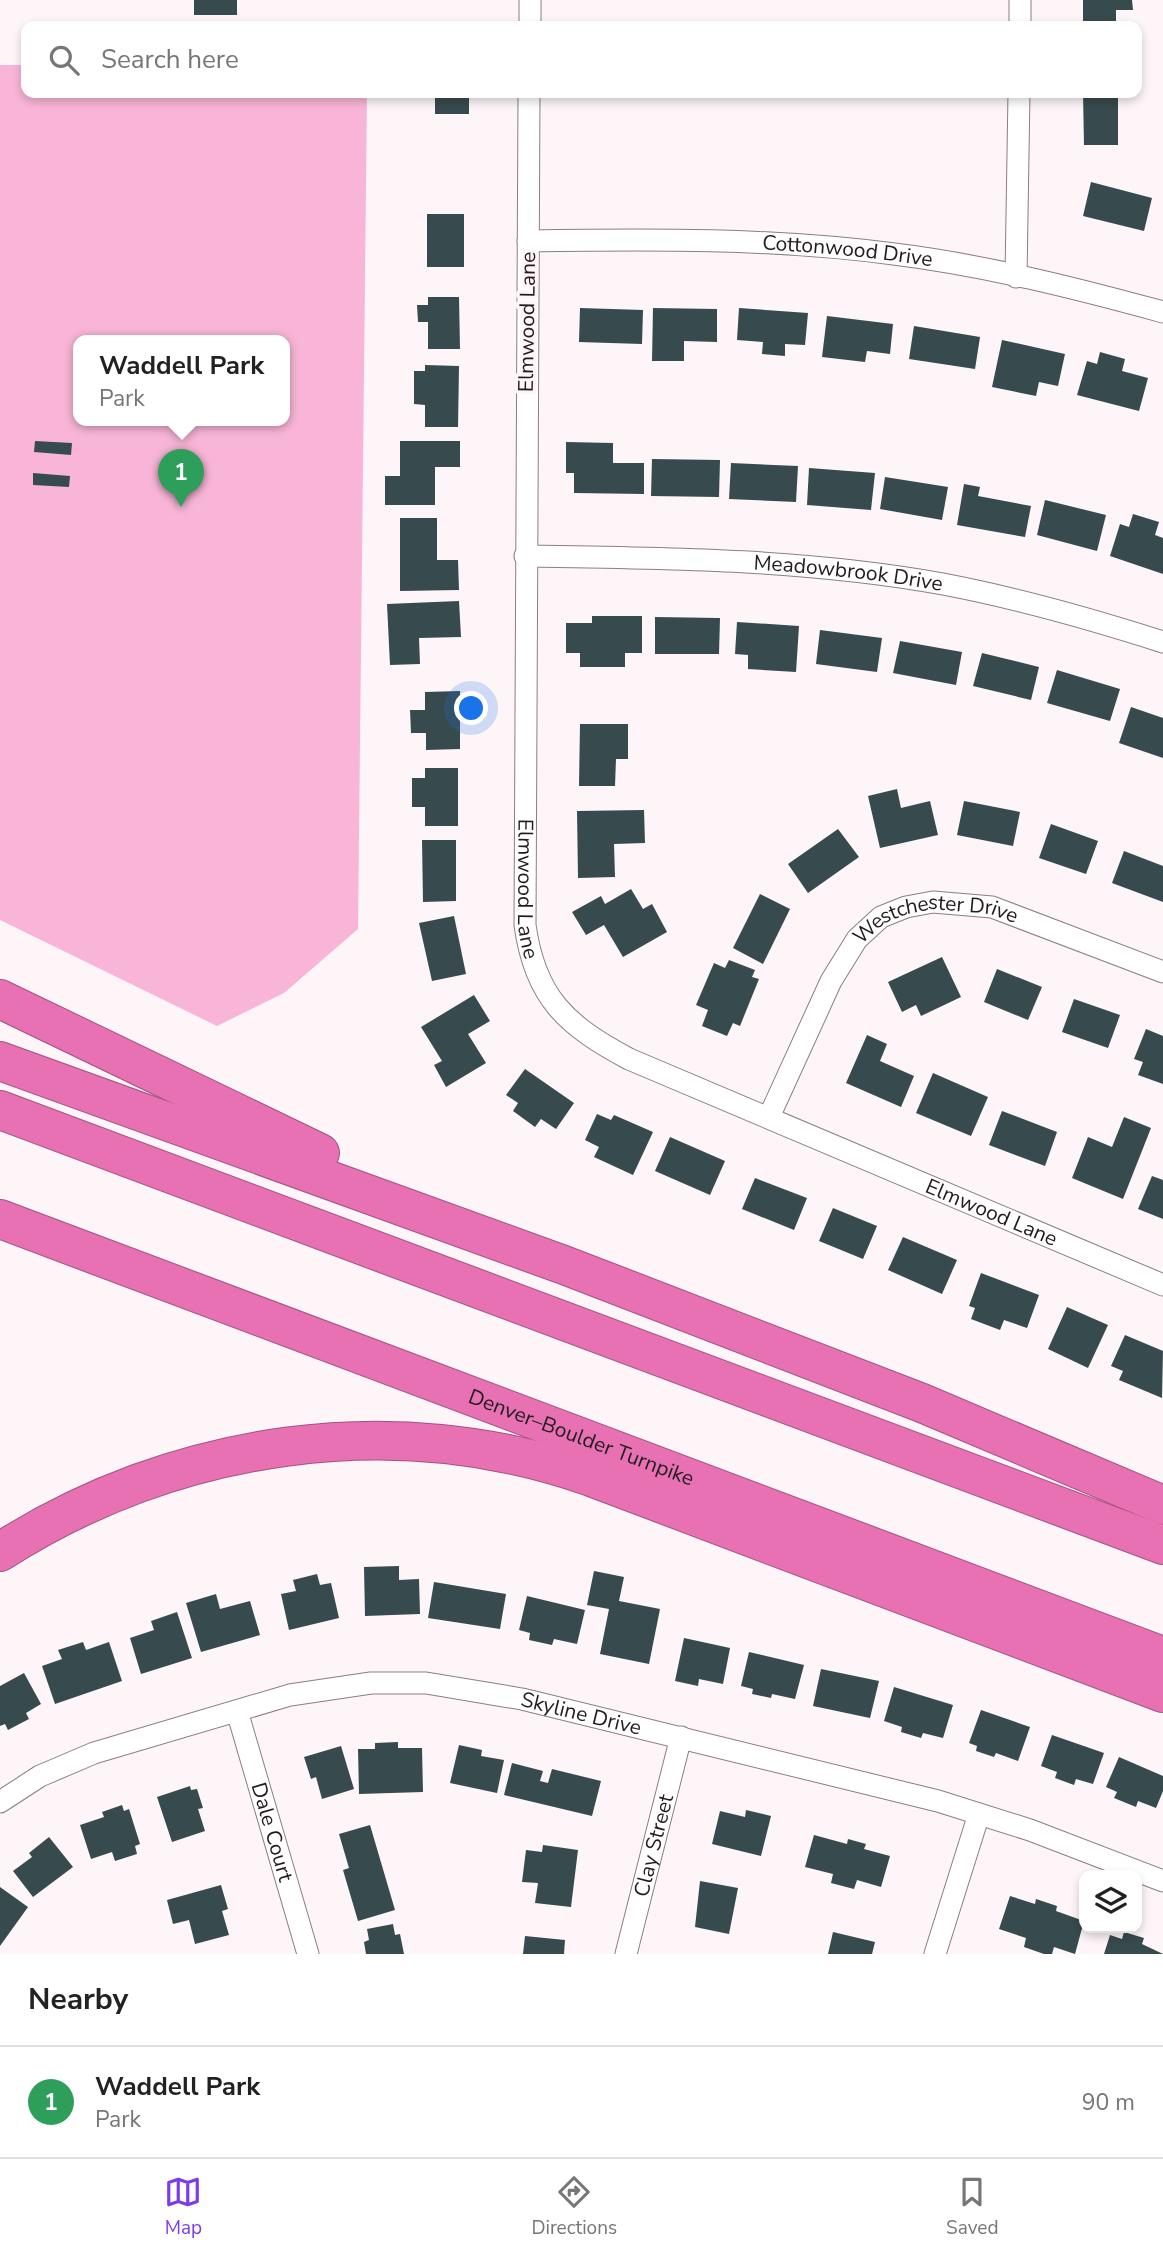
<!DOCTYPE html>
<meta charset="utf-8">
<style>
body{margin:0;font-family:"Nunito Sans",sans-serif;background:#f2f2f2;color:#222}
.controls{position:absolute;right:21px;bottom:21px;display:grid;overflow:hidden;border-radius:14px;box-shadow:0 4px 10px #0003}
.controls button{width:63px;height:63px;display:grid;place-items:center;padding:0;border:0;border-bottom:2px solid #e0e0e0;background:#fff;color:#222;font:35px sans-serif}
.you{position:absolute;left:472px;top:709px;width:24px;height:24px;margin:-18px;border:5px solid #fff;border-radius:50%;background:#1a73e8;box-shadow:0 0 0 10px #1a73e833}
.badge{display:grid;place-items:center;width:46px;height:46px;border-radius:50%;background:#7c3aed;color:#fff;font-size:23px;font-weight:700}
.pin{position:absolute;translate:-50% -58px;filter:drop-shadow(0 2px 4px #0008)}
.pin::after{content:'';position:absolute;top:37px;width:24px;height:21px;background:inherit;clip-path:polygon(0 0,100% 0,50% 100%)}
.popup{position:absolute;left:73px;top:335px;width:217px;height:91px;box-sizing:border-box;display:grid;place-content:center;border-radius:14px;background:#fff;filter:drop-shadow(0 2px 5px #0005);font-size:23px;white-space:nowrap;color:#767676}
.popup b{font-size:26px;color:#222}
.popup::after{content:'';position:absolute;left:50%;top:100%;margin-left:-14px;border:14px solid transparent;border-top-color:#fff}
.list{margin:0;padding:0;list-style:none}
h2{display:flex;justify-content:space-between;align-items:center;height:91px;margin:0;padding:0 28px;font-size:30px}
h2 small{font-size:23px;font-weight:400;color:#767676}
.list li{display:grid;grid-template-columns:46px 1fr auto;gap:21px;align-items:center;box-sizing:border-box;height:112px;padding:0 28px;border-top:2px solid #e0e0e0}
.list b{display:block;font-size:26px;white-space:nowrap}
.list p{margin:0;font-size:23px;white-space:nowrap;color:#767676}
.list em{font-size:23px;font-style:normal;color:#767676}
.icon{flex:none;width:38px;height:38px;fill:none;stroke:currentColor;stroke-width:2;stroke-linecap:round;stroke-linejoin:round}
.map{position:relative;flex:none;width:1163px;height:1954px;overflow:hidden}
.search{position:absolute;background:#fff;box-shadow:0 4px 10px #0003;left:21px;right:21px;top:21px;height:77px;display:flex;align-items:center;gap:18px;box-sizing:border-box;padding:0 24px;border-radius:14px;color:#767676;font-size:26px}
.sheet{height:203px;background:#fff}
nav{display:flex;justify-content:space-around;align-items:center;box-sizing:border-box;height:98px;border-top:2px solid #e0e0e0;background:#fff;font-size:19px;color:#767676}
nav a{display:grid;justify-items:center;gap:4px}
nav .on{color:#7c3aed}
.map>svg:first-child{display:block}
</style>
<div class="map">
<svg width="1163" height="1954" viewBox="0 0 1163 1954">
<rect width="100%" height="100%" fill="#fdf5f8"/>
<path fill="#f9b5d7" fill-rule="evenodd" d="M0,65H26V93H367L358,929L284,993L217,1026L0,920ZM78,341H284V421H78Z"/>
<g fill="#374a4e">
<rect x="194" y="0" width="43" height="15"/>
<path d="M1083,0H1132L1133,10H1116V26H1083Z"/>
<rect x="435" y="93" width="34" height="21"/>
<path d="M1083,93H1118V145H1084Z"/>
<path d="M1091,182L1152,198L1144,231L1083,216Z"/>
<rect x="427" y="214" width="37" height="53"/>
<path d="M428,297H459L460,349H428V322H418L417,305H428Z"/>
<path d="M580,308L643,310L642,344L579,342Z"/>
<path d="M653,308L717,309V342L684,341V361H652Z"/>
<path d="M739,308L808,313L805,345L785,344V356L762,354L763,342L737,340Z"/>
<path d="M827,316L893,324L890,354L867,351L865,362L822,357Z"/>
<path d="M914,326L980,337L975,369L909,359Z"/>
<path d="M1002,340L1065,354L1058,386L1039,382L1036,396L992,387Z"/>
<path d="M1100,352L1125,359L1122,371L1148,378L1139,411L1077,395L1087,361L1097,364Z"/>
<path d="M425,365L459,366L458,427H425V405L414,404V371H425Z"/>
<path d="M35,441L72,443L71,455L34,452Z"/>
<path d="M400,441H460V467H435V505H385V476H400Z"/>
<path d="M566,442L613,443V463H644V494L574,493V473H566Z"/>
<path d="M652,459L720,460L719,497L651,496Z"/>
<path d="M731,463L798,466L796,502L729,499Z"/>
<path d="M809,468L875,473L871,510L807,505Z"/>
<path d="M33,473L70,476L69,487L33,485Z"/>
<path d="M885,477L948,487L942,520L880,509Z"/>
<path d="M964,484L980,487L978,496L1031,506L1025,537L957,525Z"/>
<path d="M1045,500L1106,515L1097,551L1037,535Z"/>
<path d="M1133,514L1159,522L1155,535L1163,538V574L1110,556L1120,524L1129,527Z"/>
<path d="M400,518H437V560H458L459,590L400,591Z"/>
<path d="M459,601L461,637L419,638L420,664L390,665L387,604Z"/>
<path d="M592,616H642V653H625V667H580V653H566V623H592Z"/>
<path d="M655,617L720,618L719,654H655Z"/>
<path d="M737,622L799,626L796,672L748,669V655L735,654Z"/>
<path d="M820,630L882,638L877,672L816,664Z"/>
<path d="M900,641L962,652L956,685L893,673Z"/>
<path d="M982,653L1039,667L1031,700L973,686Z"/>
<path d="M1057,670L1120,689L1110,721L1047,703Z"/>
<path d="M460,691V749L426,750V733H411L410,710H425V692Z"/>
<path d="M1131,707L1163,718V758L1119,743Z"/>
<path d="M580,724H628V759H616L615,786H579Z"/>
<path d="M425,768H458V826H425V807H412V778H425Z"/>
<path d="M897,789L901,808L930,801L938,835L880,848L868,796Z"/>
<path d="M964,801L1020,812L1013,846L957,835Z"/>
<path d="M644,810L645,843L614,844L615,877L578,878L577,811Z"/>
<path d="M1051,824L1098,841L1086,874L1039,858Z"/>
<path d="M838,829L859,857L808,893L788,864Z"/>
<path d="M422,840H456V901L423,902Z"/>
<path d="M1124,851L1163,866V902L1112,883Z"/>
<path d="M631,889L643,909L652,904L667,932L623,957L604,925L586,935L572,912L601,896L605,904Z"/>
<path d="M760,894L790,909L763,964L733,948Z"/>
<path d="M454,916L466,974L432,981L419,923Z"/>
<path d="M942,957L961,997L921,1016L916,1005L902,1012L888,982Z"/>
<path d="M729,960L755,970L752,977L759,979L740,1026L733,1023L727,1036L702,1026L708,1010L696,1005L714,963L725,968Z"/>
<path d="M997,969L1042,987L1028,1020L984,1002Z"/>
<path d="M474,995L490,1021L468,1034L486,1063L446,1087L434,1065L442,1061L421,1027Z"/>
<path d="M1074,999L1120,1015L1108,1048L1062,1032Z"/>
<path d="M1146,1029L1163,1036V1084L1138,1075L1143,1062L1134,1059Z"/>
<path d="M867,1035L887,1044L880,1061L914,1076L901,1107L846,1083Z"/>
<path d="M525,1069L574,1103L556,1129L541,1119L535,1127L513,1111L518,1103L506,1095Z"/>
<path d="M933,1073L988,1097L971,1136L916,1113Z"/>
<path d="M1002,1111L1057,1132L1045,1166L989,1145Z"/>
<path d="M597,1114L611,1120L614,1115L653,1132L633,1175L594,1157L599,1147L585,1140Z"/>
<path d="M1124,1117L1151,1128L1123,1199L1072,1178L1088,1137L1112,1147Z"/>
<path d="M670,1137L725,1161L710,1195L655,1171Z"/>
<path d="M1152,1176L1163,1180V1219L1138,1209Z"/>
<path d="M755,1178L807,1198L794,1230L742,1209Z"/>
<path d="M833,1208L877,1226L863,1259L819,1241Z"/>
<path d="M903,1237L957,1260L942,1294L888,1270Z"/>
<path d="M981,1273L1039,1295L1027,1328L1004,1320L1000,1330L971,1319L975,1308L969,1306Z"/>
<path d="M1067,1307L1108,1325L1088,1368L1048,1349Z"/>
<path d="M1125,1335L1163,1351L1162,1398L1119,1380L1123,1371L1111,1366Z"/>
<path d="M399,1566V1580L419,1579L420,1614L365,1616L364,1567Z"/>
<path d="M594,1571L624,1577L619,1601L660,1609L649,1664L600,1654L609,1609L587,1605Z"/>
<path d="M317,1574L320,1585L331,1583L339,1618L289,1630L281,1594L296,1591L293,1580Z"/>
<path d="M434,1582L506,1594L500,1629L428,1618Z"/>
<path d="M216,1594L220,1609L250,1601L260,1635L201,1652L186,1603Z"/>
<path d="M527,1596L585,1610L577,1644L554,1639L552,1645L529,1640L530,1633L519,1630Z"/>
<path d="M177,1612L192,1658L141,1674L130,1638L154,1630L151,1621Z"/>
<path d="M684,1638L730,1648L723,1684L699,1679L698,1686L675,1681Z"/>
<path d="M83,1642L86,1650L109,1642L122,1681L55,1704L42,1666L62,1659L58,1650Z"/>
<path d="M749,1652L804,1665L795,1699L772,1694L771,1698L752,1694L753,1689L741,1686Z"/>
<path d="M821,1669L879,1681L870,1718L813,1706Z"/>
<path d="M24,1673L41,1704L26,1713L29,1719L8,1730L5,1724L0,1726V1686Z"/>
<path d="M894,1687L953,1705L943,1738L923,1733L921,1738L901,1732L902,1727L884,1721Z"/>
<path d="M981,1710L1030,1727L1018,1761L996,1753L994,1757L976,1751L977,1746L969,1743Z"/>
<path d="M1052,1735L1104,1753L1093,1784L1076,1779L1074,1785L1055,1778L1057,1772L1041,1766Z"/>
<path d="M398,1742V1748H422L423,1792L359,1794L358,1749H375V1743Z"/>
<path d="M459,1745L482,1750L481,1756L504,1760L497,1793L450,1783Z"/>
<path d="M341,1746L354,1789L322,1799L316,1777L311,1779L304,1757Z"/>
<path d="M1119,1757L1163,1776V1791L1156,1808L1138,1801L1136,1807L1114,1798L1117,1792L1106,1787Z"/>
<path d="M512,1763L543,1771L540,1781L548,1783L552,1769L601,1781L592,1816L504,1795Z"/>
<path d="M190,1786L191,1790L197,1789L203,1808L198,1809L205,1831L172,1842L157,1797Z"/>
<path d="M122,1805L124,1811L129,1809L140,1844L135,1846L137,1854L115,1861L112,1852L91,1859L80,1825L104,1817L102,1812Z"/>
<path d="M746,1810L771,1816L761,1856L712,1844L720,1811L745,1817Z"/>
<path d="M370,1825L395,1910L358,1921L343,1870L349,1868L339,1834Z"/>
<path d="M814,1835L847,1844L848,1839L866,1844L864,1849L890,1856L881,1887L857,1880L854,1889L831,1883L833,1874L805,1867Z"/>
<path d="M49,1837L73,1867L33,1897L13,1871L32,1857L29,1853Z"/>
<path d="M543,1845L578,1850L571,1907L535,1903L538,1883L522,1882L526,1850L542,1852Z"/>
<path d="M700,1881L738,1888L729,1934L695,1927Z"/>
<path d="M221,1885L228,1909L222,1911L229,1935L195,1944L189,1920L173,1924L167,1900Z"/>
<path d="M0,1887L28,1907L0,1946Z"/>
<path d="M1010,1896L1035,1904L1036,1899L1057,1906L1056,1911L1084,1921L1075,1954L1054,1947L1052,1954H1044L1024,1947L1026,1938L999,1929Z"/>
<path d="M393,1924L395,1935L400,1934L404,1954H366L364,1942L369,1940L367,1929Z"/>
<path d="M833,1932L875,1942L872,1954H828Z"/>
<path d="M1124,1932L1144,1938L1142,1944L1163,1954H1104L1110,1935L1122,1939Z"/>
<path d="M525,1936L565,1940L564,1954H523Z"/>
</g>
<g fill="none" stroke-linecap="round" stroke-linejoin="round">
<g stroke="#8d7c84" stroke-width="23">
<g id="street">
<path d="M530,26V0"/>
<path d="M1020,26V0"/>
<path id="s1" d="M529,93L525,925C535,998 567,1026 629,1059L1163,1285"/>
<path id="s2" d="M528,241C650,239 772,238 894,254C984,265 1075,288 1163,312"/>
<path d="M1016,277L1019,93"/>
<path id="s3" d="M525,556C664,558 805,559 943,584C1017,598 1091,619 1163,642"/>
<path id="s4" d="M769,1117L831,981L857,939L881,917L906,907L933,902L992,907L1163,972"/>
<path id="s5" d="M237,1711L308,1954"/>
<path id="s6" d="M0,1802L40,1776L94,1753L290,1695L371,1683H426L522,1699L938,1801L1030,1830L1163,1881"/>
<path id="s7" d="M626,1954L681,1737"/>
<path d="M935,1954L979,1814"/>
</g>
</g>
<g stroke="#a2537f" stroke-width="40">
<g id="highway">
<path d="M0,999L320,1153"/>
<path d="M0,1061L564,1265L922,1403L1163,1505"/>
<path d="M0,1110L1163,1545"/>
<path id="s8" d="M0,1219L1163,1656"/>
<path d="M0,1552C174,1440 395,1408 591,1477L1163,1693"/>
</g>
</g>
<use href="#street" stroke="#fff" stroke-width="21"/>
<use href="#highway" stroke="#e771b2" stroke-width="38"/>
</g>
<g text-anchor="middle" stroke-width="7" stroke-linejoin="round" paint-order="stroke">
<g font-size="21" fill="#231c1f" stroke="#fdf5f8">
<text dy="7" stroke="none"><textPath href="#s2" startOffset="320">Cottonwood Drive</textPath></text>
<text transform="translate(527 322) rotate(-89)" y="7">Elmwood Lane</text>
<text dy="7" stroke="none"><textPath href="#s3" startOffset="324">Meadowbrook Drive</textPath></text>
<text dy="7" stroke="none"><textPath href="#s1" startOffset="796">Elmwood Lane</textPath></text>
<text dy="7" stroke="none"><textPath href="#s4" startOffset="285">Westchester Drive</textPath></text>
<text dy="7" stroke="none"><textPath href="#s1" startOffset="1404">Elmwood Lane</textPath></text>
<text dy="7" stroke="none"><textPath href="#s8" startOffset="621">Denver–Boulder Turnpike</textPath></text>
<text dy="7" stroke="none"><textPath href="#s6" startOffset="606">Skyline Drive</textPath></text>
<text dy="7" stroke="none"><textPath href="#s5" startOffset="126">Dale Court</textPath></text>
<text dy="7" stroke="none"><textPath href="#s7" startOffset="112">Clay Street</textPath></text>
</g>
</g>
</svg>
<div class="controls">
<button><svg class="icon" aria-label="layers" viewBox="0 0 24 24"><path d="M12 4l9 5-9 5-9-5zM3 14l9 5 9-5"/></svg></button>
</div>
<div class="you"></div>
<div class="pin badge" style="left:181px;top:507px;background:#2e9e5b">1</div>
<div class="popup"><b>Waddell Park</b>Park</div>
<div class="search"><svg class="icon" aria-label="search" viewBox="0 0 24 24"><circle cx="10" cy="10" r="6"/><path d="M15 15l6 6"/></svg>Search here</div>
</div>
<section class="sheet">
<h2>Nearby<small></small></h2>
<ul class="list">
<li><span class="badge" style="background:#2e9e5b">1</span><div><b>Waddell Park</b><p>Park</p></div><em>90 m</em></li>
</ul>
</section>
<nav>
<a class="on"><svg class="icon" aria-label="map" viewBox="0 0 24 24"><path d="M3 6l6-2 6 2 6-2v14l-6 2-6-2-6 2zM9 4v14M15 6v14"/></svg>Map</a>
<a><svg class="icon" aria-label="directions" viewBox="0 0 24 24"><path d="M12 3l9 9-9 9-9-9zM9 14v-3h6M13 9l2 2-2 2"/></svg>Directions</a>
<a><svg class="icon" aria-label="saved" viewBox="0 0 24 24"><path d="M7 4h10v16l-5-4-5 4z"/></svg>Saved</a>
</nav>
